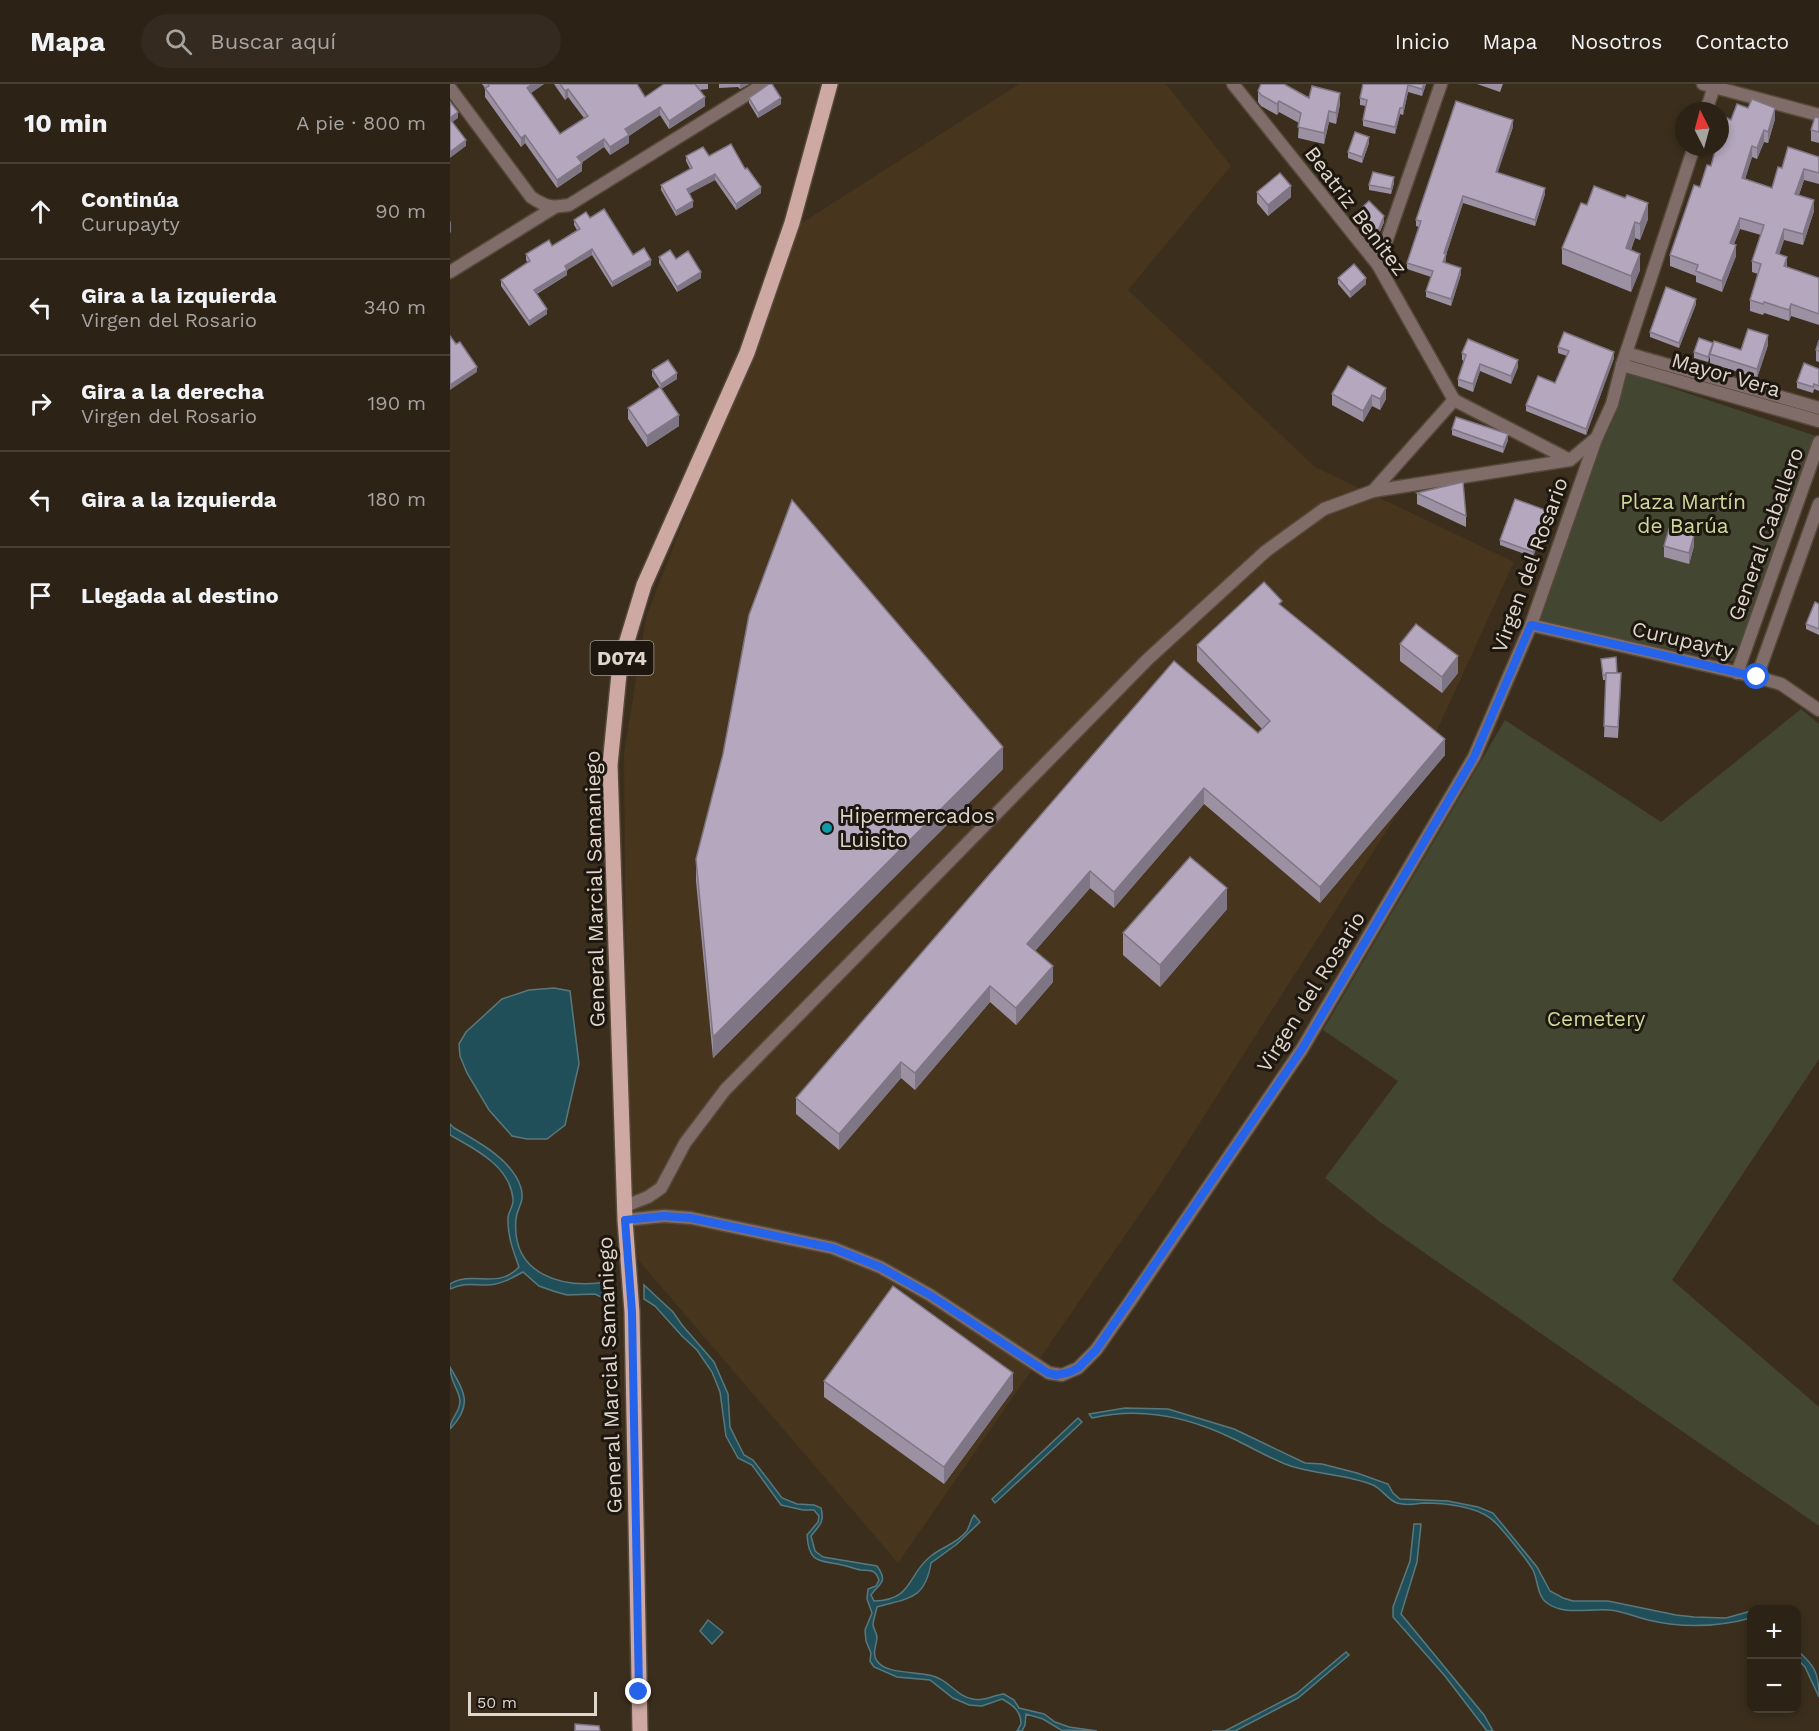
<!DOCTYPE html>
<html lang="es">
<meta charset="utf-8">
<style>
body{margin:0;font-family:"Work Sans",sans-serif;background:#342a1f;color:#f1f3f6}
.controls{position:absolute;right:18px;bottom:18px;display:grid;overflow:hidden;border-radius:12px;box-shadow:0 3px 9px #0003}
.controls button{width:54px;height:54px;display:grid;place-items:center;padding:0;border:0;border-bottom:2px solid #483f35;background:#2c2216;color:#f1f3f6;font:30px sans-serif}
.compass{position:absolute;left:1225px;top:18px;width:54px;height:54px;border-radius:50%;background:#2c2216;box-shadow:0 3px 9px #0003;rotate:354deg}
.scale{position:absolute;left:18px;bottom:15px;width:129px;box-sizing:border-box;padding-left:6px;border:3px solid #dfd6cc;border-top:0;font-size:16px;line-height:21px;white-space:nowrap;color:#dfd6cc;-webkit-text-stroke:4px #1d1710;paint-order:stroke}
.stop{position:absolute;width:18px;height:18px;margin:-14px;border:4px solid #2563eb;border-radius:50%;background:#fff}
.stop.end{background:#2563eb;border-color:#fff;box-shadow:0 2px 6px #0008}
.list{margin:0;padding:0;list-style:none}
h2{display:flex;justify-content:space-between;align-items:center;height:78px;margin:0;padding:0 24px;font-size:26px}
h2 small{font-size:20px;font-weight:400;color:#a6a4a1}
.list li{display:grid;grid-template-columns:39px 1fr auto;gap:18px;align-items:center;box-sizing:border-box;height:96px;padding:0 24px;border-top:2px solid #483f35}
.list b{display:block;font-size:22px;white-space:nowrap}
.list p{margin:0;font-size:20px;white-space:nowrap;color:#a6a4a1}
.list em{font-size:20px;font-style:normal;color:#a6a4a1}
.icon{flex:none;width:33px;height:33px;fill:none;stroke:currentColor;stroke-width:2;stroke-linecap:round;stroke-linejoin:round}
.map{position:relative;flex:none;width:1369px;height:1647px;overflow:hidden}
header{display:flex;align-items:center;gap:36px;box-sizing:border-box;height:84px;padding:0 30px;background:#2c2216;border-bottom:2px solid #483f35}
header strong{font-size:28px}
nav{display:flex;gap:33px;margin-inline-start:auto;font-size:21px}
.search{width:420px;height:54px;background:#342a1f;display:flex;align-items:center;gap:15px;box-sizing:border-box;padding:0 21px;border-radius:33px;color:#a6a4a1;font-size:22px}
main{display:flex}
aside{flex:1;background:#2c2216}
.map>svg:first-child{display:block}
</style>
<header>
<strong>Mapa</strong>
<div class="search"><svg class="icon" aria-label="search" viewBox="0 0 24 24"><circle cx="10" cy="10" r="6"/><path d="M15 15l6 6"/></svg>Buscar aquí</div>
<nav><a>Inicio</a><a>Mapa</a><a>Nosotros</a><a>Contacto</a></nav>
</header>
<main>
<aside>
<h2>10 min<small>A pie · 800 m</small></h2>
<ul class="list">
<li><svg class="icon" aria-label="ahead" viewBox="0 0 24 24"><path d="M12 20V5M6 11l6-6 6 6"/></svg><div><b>Continúa</b><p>Curupayty</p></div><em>90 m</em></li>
<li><svg class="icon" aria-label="left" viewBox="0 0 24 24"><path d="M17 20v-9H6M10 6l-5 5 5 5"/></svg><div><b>Gira a la izquierda</b><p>Virgen del Rosario</p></div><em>340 m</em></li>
<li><svg class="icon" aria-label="right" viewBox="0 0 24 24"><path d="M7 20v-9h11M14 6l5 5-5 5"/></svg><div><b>Gira a la derecha</b><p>Virgen del Rosario</p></div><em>190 m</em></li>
<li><svg class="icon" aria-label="left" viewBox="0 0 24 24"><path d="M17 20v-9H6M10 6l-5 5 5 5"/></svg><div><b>Gira a la izquierda</b></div><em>180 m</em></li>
<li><svg class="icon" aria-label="arrive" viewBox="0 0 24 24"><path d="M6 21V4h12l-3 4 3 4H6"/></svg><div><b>Llegada al destino</b></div></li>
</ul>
</aside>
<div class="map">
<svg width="1369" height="1647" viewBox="0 0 1369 1647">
<rect width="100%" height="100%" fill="#3b2e1d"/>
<path fill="#47351e" d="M569,0H716L781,82L678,206L865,383L1064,478L953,721L710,1101L448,1479L178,1164L174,669L196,533L350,140Z"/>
<g fill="#434631">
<path d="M1177,289L1366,352L1329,465L1283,577L1085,539Z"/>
<path d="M1351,625L1369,640V975L1222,1196L1369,1323V1442L930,1138L875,1094L948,997L873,946L1055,636L1211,738Z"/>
</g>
<g fill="#204f5a" stroke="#59787c" stroke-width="1.5">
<path d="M104,904L120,907L129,980L115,1041L97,1055H77L62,1052L39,1026L17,989L10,972L9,960L16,948L52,915L79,906Z"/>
<path d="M0,1040L4,1044C27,1057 63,1076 71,1104C75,1119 67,1123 66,1135C61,1191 112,1205 158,1198L159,1217L145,1210L117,1211L103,1207L89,1202L73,1188C62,1194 50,1201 37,1201C22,1201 15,1198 0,1205V1200C23,1186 48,1206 69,1183C63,1166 57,1151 58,1133C59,1127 64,1121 63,1115C60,1082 25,1065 0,1051Z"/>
<path d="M194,1201L223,1228L232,1241L264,1278L278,1310L280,1343L294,1371L303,1376L332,1414L347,1420L364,1421L371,1424C375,1438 369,1442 361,1452L365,1467L373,1473L427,1482C439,1499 429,1499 421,1511L424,1517C464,1516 457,1490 481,1472C492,1463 506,1460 516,1448C520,1443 520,1436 524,1431L530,1438L507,1460L481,1479C475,1516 458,1514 427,1523C426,1529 423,1536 423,1541C424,1546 427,1549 427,1554C426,1562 422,1571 427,1577C436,1591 469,1587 483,1592C499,1596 507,1613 523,1615C533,1618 543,1611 554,1610L564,1616L569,1624L594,1630L605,1638L619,1643L647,1647L611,1646L593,1635L576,1630L575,1641L572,1647H567L571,1640C571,1627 563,1621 552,1615L532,1622L519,1621L503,1614L480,1596L447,1593L424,1583L420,1577L421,1569L416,1557L415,1546L422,1529L417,1515L418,1505L426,1502L429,1496C425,1485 421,1487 411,1486C404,1485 398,1482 392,1481C369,1476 359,1480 357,1451L368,1438L369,1432L364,1426H353L331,1421L302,1381L288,1374L276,1352L270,1308L262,1288L247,1266L232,1252L205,1222L194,1215Z"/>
<path d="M0,1283C15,1309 23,1321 0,1345C0,1334 10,1329 10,1317C9,1305 0,1298 0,1283Z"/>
<path d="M675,1324L718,1325L784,1345L855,1379L872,1380L907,1389L938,1400L943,1409L950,1415L998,1417L1028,1423L1043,1429L1087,1483L1100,1507L1113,1514L1123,1517H1158L1226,1531L1244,1533L1276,1534L1301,1527V1534C1268,1543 1232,1544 1198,1536C1185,1533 1173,1527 1159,1526C1140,1524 1114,1532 1097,1519C1087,1512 1088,1496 1083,1486C1078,1477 1048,1439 1040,1434C1024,1422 994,1419 974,1419C965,1420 956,1422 947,1419C938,1416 932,1405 923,1401C894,1389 863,1391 835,1380C818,1373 802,1364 786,1356C740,1333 692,1322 642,1334L639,1330Z"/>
<path d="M628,1334L632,1338L545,1419L542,1415Z"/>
<path d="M964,1440H971L967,1478L951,1530L1034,1631L1043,1647H1037L995,1592L943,1533V1523L960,1477Z"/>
<path d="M258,1536L273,1548L262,1560L250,1547Z"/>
<path d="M1347,1566C1365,1582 1369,1589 1369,1613L1355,1583L1347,1575Z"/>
<path d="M896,1568L899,1571L848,1614L785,1647H762H775L846,1610Z"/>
</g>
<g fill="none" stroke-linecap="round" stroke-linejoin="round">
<g stroke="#554939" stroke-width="15">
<g id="street">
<path d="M783,0L928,181L1004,316"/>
<path d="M1253,0L1369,31"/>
<path d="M0,4L81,113C96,123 101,124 119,121L314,0"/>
<path d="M1256,27L1265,0"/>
<path d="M928,181L991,0"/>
<path d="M0,188L105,123"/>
<path d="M1176,269L1369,324"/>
<path d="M1172,281L1369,337"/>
<path d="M923,407L1004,316L1120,376"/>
<path d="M1081,541L1307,593L1331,600L1369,626"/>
<path d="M1287,589L1369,358"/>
<path d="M1307,593L1369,420"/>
<path d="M175,1122L198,1113L211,1104L235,1059L275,1006L698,575L816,467L874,425L923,407L1120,376L1145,355"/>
<path d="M175,1136L214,1132L241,1134L383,1164L430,1183L480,1211L599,1289L612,1291L628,1284L646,1266L679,1219L852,965L1024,673L1081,541L1146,355L1162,320L1172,281L1244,63"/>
</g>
</g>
<g stroke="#554939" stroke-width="18">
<path id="primary" d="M190,1647L182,1228L175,1136L160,681L170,580L194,501L297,269L342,139L380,0"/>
</g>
<use href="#street" stroke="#806d6a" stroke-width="12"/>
<use href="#primary" stroke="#cea8a3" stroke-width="15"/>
</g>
<g fill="#9c90a3">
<path d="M32,0H94L80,9L110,50L134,34L118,13L115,16L104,0H187L195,13L214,0H258V5L249,6L255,22L219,45L210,31L179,52V59L160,71L154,63L131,79L132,87L107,104L75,59L71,63L35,13V4Z"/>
<path d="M269,0H299L290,5L288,3L269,4Z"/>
<path d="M913,0H976L972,12L958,8L953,31L950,30L945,50L913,42V36L916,22L910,21V14Z"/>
<path d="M1027,0H1053L1050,8Z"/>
<path d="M808,7L859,14L890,20L886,40L879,38L874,60L848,54L849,39L829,28L827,31L811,22L808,18Z"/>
<path d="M299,14L331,20L308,34L299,19Z"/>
<path d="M1369,34V59L1361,57V46Z"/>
<path d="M1325,35L1318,59L1314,58L1307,75L1302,73L1295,95L1322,104L1332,84L1369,73V100L1354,96L1349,111L1364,127L1353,161L1334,156L1329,170L1337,183L1369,194V241L1341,232L1339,237L1314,229L1313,231L1300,227V216L1308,190L1302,188V177L1311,151L1290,145L1284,160L1286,172L1272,208L1246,198V192L1220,182V171L1250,103L1261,82L1281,36Z"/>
<path d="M1063,43L1047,88L1095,110L1085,142L1013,119L996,171L995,178L1011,190L1001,222L976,213V207L981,193L957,185V179L969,143L966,142V136Z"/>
<path d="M919,59L912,79L898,74V68Z"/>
<path d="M236,72H259L295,85L311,109L286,126L265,96L239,109L243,123L226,132L211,106V101L240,85L236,77Z"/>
<path d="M944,99L941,110L919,106V101Z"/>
<path d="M807,108L841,113L818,132L807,119Z"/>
<path d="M1175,114L1198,135L1190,156L1185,154L1181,166L1190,186L1181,208L1112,180V164L1137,121Z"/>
<path d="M907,128L934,138L927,154L907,134Z"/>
<path d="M140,134L183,171L201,181L162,203L142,171L117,186V191L87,210L97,230L79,242L51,202V196L78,179L76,176V170L102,162L127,146L124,141V136Z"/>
<path d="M209,173L226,175L251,194L227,208L209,179Z"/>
<path d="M888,194L916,200L900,214L888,200Z"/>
<path d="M1246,220L1229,264L1200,253V248Z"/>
<path d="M1369,256V278L1366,277V266Z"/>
<path d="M1318,261L1307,294L1260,279V271L1258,278L1244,274V268L1291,266Z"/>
<path d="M1108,263L1164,274L1136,351L1076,327V321L1105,299L1117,272L1108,269Z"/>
<path d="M1012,269L1068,283L1061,300L1030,287L1023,308L1008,302V295L1014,277L1012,276Z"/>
<path d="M898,282L936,315L930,326L922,322L913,338L882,321V310Z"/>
<path d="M1369,285V307L1364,305L1363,309L1347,304V298Z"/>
<path d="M202,286L227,295L211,305L229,342L197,363L178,335V324L210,304L202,292Z"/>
<path d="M1002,345L1058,356L1053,369L1002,351Z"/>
<path d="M967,409L1016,432V443L967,420Z"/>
<path d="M1098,432L1083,473L1050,461V456Z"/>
<path d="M1214,462H1244L1239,480L1214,473Z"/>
<path d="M1369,520V551L1356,545V540Z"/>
<path d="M832,522L995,671L870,819L754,720L664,824L640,804L585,867L603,898L566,941L540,918L465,1006L451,994L389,1066L346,1030V1014L808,649L812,645L747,577V561Z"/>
<path d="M950,560L1008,589L992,609L950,577Z"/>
<path d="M1151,575L1167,589L1171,600L1168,654L1154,653L1156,596H1153Z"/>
<path d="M553,685L263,974L246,797V775Z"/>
<path d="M777,825L710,903L673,871V849Z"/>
<path d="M374,1297L563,1306L494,1400L374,1313Z"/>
</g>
<g fill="#7f7685">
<path d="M82,0H94L77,12V4Z"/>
<path d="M290,0H299L290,5Z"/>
<path d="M974,0H976L972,12V5Z"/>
<path d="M958,1V8L953,31V24Z"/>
<path d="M118,5V13L115,16V7Z"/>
<path d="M890,9V20L886,40V29Z"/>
<path d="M255,13V22L219,45V37Z"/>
<path d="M331,14V20L308,34V29Z"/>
<path d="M829,17V28L827,31V20Z"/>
<path d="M210,23V31L179,52V59L160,71V63L175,45Z"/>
<path d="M950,24V30L945,50V43Z"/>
<path d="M1325,24V35L1318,59V48Z"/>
<path d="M879,27V38L874,60V49Z"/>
<path d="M8,28V34L0,40V34Z"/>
<path d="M1063,36V43L1046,94V88Z"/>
<path d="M1314,46V58L1307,75V64Z"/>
<path d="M75,51V59L71,63V54Z"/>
<path d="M919,53V59L912,79V73Z"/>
<path d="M154,55V63L127,81V73Z"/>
<path d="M16,56V62L0,74V68Z"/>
<path d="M1302,62V73L1292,105V94Z"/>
<path d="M132,79V87L107,104V96Z"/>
<path d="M1354,85V96L1345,121V110Z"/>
<path d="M265,90V96L237,111V105Z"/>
<path d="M944,93V99L941,110V105Z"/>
<path d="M841,102V113L818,132V121Z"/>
<path d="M311,103V109L286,126V120Z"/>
<path d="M1095,104V110L1085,142V136Z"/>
<path d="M1013,112V119L996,171V176L993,184L994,169Z"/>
<path d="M1364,116V127L1353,161V150Z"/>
<path d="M243,117V123L226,132V127Z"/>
<path d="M1198,119V135L1190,156V140Z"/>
<path d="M934,132V138L927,154V149Z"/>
<path d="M1290,134V145L1280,170V159Z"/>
<path d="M1,137V148L0,149V138Z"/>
<path d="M1185,138V154L1176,181V164Z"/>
<path d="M1334,145V156L1326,180V169Z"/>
<path d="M1286,161V172L1272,208V197Z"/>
<path d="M142,165V171L117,186V191L84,211V206L115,182Z"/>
<path d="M1190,170V186L1181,208V192Z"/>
<path d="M1337,173V184L1334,182Z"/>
<path d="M201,176V181L162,203V198Z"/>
<path d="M1011,184V190L1001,222V215Z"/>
<path d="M251,188V194L227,208V203Z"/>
<path d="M916,194V200L900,214V208Z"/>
<path d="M1246,215V220L1229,264V259Z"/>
<path d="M1341,220V232L1339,237V226Z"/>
<path d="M97,225V230L79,242V237Z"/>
<path d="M1318,251V261L1307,294V285Z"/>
<path d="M1263,259V264L1258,278V273Z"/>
<path d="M1164,268V274L1136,351V345Z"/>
<path d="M1068,276V283L1061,300V292Z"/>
<path d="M1030,280V287L1023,308V300Z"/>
<path d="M27,283V288L0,306V301Z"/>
<path d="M227,289V295L211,305V300Z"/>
<path d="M936,304V315L930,326V315Z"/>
<path d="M922,311V322L913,338V327Z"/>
<path d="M229,331V342L197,363V352Z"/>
<path d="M1058,350V356L1053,369V363Z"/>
<path d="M1098,427V432L1083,473V468Z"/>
<path d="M1244,451V462L1239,480V469Z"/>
<path d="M1008,572V589L992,609V593Z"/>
<path d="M995,655V671L870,819V803Z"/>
<path d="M553,663V685L263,974V953Z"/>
<path d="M754,704V720L664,824V808Z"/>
<path d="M640,787V804L577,876V860Z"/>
<path d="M777,804V825L710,903V881Z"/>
<path d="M603,882V898L566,941V924Z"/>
<path d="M540,902V918L465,1006V989Z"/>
<path d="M451,978V994L389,1066V1050Z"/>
<path d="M563,1289V1306L494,1400V1383Z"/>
</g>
<g fill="#b5a8be" stroke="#7f7685" stroke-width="1.5">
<path d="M38,0H82L77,4L110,50L138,32L118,5L115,7L110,0H187L195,13L214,0H245L255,13L219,37L210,23L175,45L179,51L160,63L154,55L127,73L132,79L107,96L75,51L71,54L35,4L39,2Z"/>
<path d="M319,0H322L331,14L308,29L299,14Z"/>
<path d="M811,0H834L859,14L862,2L890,9L886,29L879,27L874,49L848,43L851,29L829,17L827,20L811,11L808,7Z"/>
<path d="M913,0H974L972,5L958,1L953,24H950L945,43L913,36L917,16L910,14Z"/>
<path d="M1302,15L1325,24L1318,48L1314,46L1307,64L1302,62L1292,94L1322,104L1328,83L1332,84L1338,63L1369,73V89L1354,85L1345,110L1364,116L1353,150L1334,145L1326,169L1337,173L1334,182L1369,194V230L1341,220L1339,226L1314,218L1313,220L1300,216L1311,180L1302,177L1314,141L1290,134L1280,159L1286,161L1272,197L1246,187L1248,181L1220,171L1244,101L1250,103L1257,81L1261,82L1266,63H1270V45L1275,33L1281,36L1287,20L1298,24Z"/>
<path d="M1006,17L1063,36L1046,88L1095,104L1085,136L1013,112L994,169L996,170L993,178L1011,184L1001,215L976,207L983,187L957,179L971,137L966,136Z"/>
<path d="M0,18L8,28L0,34Z"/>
<path d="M1365,33L1369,34V48L1361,46Z"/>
<path d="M0,35L16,56L0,68Z"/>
<path d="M905,48L919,53L912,73L898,68Z"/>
<path d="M281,60L295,85L297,84L311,103L286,120L265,90L237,105L243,117L226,127L211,101L242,84L236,72L253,63L259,72Z"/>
<path d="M923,88L944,93L941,105L919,101Z"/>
<path d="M830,89L841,102L818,121L807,108Z"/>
<path d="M1144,102L1175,114L1177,111L1198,119L1190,140L1185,138L1176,164L1190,170L1181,192L1112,164L1131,119L1137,121Z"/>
<path d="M919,117L934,132L927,149L907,128Z"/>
<path d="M154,125L183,171L194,164L201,176L162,198L142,165L115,182L117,186L84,206L97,225L79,237L51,196L80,177L76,170L99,156L102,162L130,145L124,136L136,128L140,134Z"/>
<path d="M220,166L226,175L238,167L251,188L227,203L209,173Z"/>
<path d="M904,180L916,194L900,208L888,194Z"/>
<path d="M1216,203L1246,215L1229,259L1200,248Z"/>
<path d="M1298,245L1318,251L1307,285L1260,270L1264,257L1291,266Z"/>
<path d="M1114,248L1164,268L1136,345L1076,321L1088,292L1105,299L1119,267L1108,263Z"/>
<path d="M0,252L6,260L10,258L27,283L0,301Z"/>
<path d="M1249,254L1263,259L1258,273L1244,268Z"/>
<path d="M1018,255L1068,276L1061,292L1030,280L1023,300L1008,295L1016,271L1012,269Z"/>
<path d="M1369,256V267L1366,266Z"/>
<path d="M218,276L227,289L211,300L202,286Z"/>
<path d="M1354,279L1369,285V302L1364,300L1363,303L1347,298Z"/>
<path d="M898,282L936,304L930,315L922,311L913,327L882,310Z"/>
<path d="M210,303L229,331L197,352L178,324Z"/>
<path d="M1006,333L1058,350L1053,363L1002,345Z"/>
<path d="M1013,398L1016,432L967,409Z"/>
<path d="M1065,415L1098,427L1083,468L1050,456Z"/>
<path d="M342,416L553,663L263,953L246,775L273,670L299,531Z"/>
<path d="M1219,445L1244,451L1239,469L1214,462Z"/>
<path d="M814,498L832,517L829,520L995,655L870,803L754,704L664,808L640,787L577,860L603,882L566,924L540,902L465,989L451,978L389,1050L346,1014L724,577L808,649L820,637L747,561Z"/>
<path d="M1365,518L1369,520V545L1356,540Z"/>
<path d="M966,540L1008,572L992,593L950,560Z"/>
<path d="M1166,573L1167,589H1156V591H1153L1151,575Z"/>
<path d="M1156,589H1171L1168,643L1154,642Z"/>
<path d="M740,773L777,804L710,881L673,849Z"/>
<path d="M443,1202L563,1289L494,1383L374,1297Z"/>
<path d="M125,1640L149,1642L150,1647H125Z"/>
</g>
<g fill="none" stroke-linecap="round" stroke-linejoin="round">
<path stroke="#2563eb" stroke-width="8" d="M189,1608L182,1228L175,1136L214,1132L241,1134L383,1164L430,1183L480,1211L598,1289L606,1291L620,1288L628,1284L646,1266L852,965L1024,673L1081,541L1307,593"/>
</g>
<circle fill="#0f9aa8" stroke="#1d1710" stroke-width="2" cx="377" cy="744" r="6"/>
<g text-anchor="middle" stroke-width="6" stroke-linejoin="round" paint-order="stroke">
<rect fill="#1d1710" stroke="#a59d94" stroke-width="1.5" x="140.5" y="557" width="63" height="34" rx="4.5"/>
<g font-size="20" font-weight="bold" fill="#dfd6cc">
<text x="172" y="581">D074</text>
</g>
<g font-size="21" fill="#dfd6cc" stroke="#1d1710">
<text transform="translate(906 127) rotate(53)" y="7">Beatriz Benitez</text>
<text transform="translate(1276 291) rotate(16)" y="7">Mayor Vera</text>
<text transform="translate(1316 450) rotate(-70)" y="7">General Caballero</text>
<text transform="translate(1080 481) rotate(-70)" y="7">Virgen del Rosario</text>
<text transform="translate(1233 556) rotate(13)" y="7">Curupayty</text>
<text transform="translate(145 805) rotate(-91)" y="7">General Marcial Samaniego</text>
<text transform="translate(861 908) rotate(-58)" y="7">Virgen del Rosario</text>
<text transform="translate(160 1291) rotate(-92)" y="7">General Marcial Samaniego</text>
</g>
<g font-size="21" fill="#ced899" stroke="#1d1710">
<text x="1233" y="425">Plaza Martín<tspan x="1233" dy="24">de Barúa</tspan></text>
<text x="1146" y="942">Cemetery</text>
</g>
<g font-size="21" fill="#dfd6cc" stroke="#1d1710" text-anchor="start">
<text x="389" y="739">Hipermercados<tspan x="389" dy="24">Luisito</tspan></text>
</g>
</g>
</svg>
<div class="controls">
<button>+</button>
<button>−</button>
</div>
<svg class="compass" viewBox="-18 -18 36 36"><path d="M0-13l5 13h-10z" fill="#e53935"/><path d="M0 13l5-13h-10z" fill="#a6a4a1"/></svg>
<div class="scale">50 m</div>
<div class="stop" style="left:1307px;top:593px"></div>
<div class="stop end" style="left:189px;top:1608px"></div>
</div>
</main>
